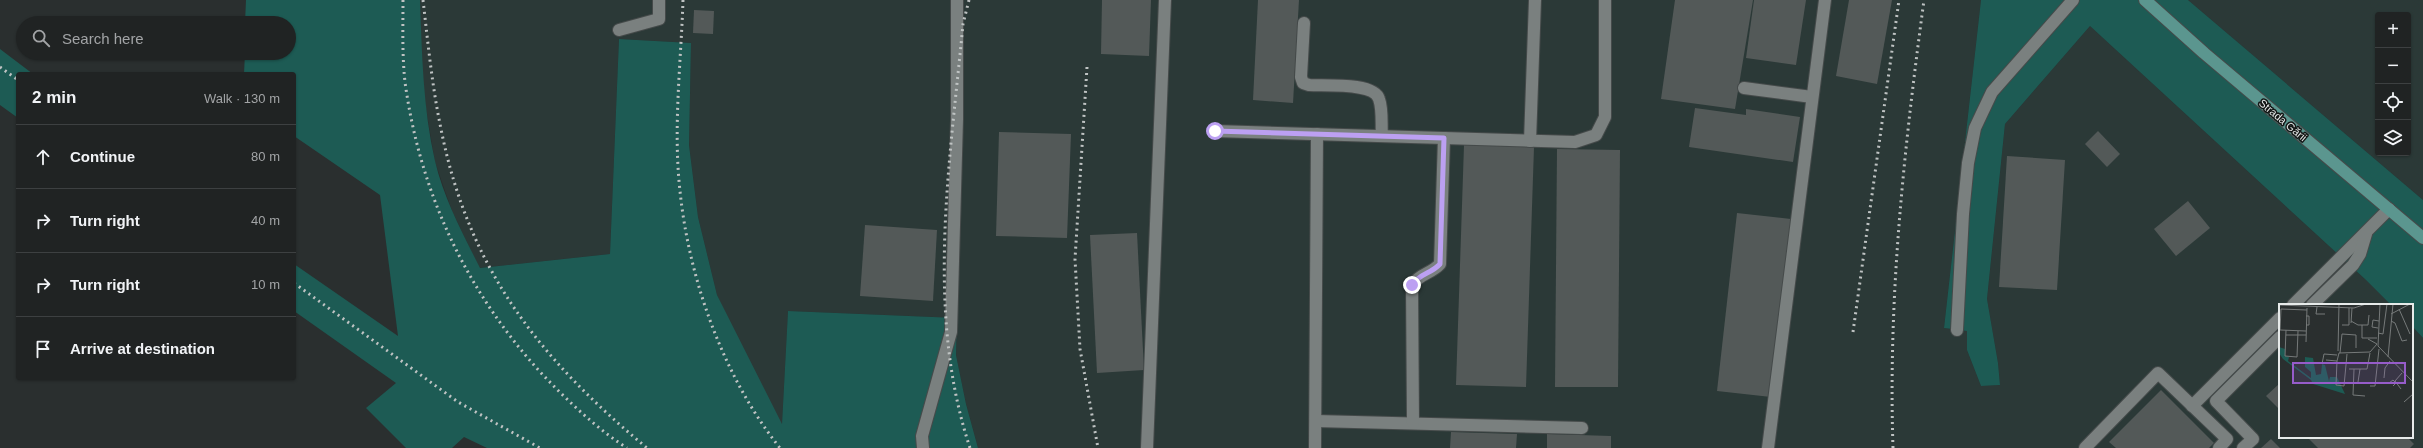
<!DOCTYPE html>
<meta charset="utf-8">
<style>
body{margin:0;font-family:Helvetica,sans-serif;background:#2d2f30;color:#f1f3f6}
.controls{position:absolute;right:12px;top:12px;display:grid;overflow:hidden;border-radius:4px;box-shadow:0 1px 3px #0004}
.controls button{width:36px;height:36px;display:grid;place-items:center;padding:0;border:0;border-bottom:1px solid #3d4041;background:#202323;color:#f1f3f6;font:20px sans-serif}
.stop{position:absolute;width:12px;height:12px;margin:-9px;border:3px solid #bca0f2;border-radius:50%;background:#fff}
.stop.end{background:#bca0f2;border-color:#fff;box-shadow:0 1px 4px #0008}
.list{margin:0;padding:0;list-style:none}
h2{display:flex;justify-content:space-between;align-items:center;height:52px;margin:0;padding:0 16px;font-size:17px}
h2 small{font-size:13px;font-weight:400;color:#a2a4a6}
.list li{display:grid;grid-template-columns:26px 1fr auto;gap:12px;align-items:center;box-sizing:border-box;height:64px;padding:0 16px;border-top:1px solid #3d4041}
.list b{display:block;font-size:15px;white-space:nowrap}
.list em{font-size:13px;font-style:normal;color:#a2a4a6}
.icon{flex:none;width:22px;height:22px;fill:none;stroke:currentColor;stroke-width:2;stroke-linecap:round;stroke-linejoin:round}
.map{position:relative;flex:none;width:2423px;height:448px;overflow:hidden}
.search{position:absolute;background:#202323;box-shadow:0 1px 3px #0004;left:16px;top:16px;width:280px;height:44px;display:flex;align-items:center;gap:10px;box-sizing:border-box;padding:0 14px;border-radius:22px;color:#a2a4a6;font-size:15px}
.panel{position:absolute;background:#202323;box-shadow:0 1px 3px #0004;left:16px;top:72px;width:280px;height:308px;border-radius:4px}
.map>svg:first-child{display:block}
</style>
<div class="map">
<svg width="2423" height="448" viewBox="0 0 2423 448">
<rect width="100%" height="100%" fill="#2a2f2f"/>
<g fill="#2b3937" fill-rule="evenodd">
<path d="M420,0H1981L1944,328L1967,331V350L1981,386L2000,385L1998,363L1987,299L2005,124L2090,26L2366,280L2391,305H2280V437H2412V326L2423,338V448H978L966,404L956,355L957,318L788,311L782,425L757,386L717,295L698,217L689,145L691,43L619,39L610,254L479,268L452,211L435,162L422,85Z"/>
<path d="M2188,0H2423V200ZM2378,15H2408V153H2378Z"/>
</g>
<g fill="#1d5b54">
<path d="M246,0H420C422,55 423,108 435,161C444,199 463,234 480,268L610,254L619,39L691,43L689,145L698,217L717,295L782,424L788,311L957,318L956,355L966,404L978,448H487L464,437L452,448H406L366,408L396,383L294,311V264L398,336L380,195L294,136V74H244L245,53H289V23H245Z"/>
<path d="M1981,0H2188L2423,200V338L2412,326V305H2391L2366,280L2090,26L2005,124L1987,299L1998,363L2000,385L1981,386L1967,350V331L1944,328Z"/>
<path d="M0,49L33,74H18V118L0,105Z"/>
</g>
<g fill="#535958">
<path d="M1102,0H1151L1149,56L1101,54Z"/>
<path d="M1258,0H1299L1293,103L1253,100Z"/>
<path d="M1675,0H1753L1735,109L1661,99Z"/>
<path d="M1754,0H1806L1796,65L1746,58Z"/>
<path d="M1849,0H1892L1877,84L1836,76Z"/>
<path d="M694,10L714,11L713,34L693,33Z"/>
<path d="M1695,108L1746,115V109L1800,117L1793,162L1689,147Z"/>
<path d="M2098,131L2120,154L2107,167L2085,144Z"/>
<path d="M999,132L1071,134L1067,238L996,236Z"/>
<path d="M1464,145L1534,147L1526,387L1456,385Z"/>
<path d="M1557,149L1620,150L1618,387H1555Z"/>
<path d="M2007,156L2065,160L2057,290L1999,287Z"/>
<path d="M2188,201L2210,228L2176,256L2154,229Z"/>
<path d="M1737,213L1791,219L1771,397L1717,391Z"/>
<path d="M865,225L937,230L933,301L860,296Z"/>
<path d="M1137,233L1144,370L1097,373L1090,235Z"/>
<path d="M2280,383V410L2266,396Z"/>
<path d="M2161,390L2214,443L2209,448H2116L2109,442Z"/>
<path d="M1451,432L1517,434L1516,448H1450Z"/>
<path d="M1547,434L1611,436V448H1547Z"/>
<path d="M2307,437H2407L2414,444L2410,448H2318Z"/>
<path d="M2271,439L2280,448H2261Z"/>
</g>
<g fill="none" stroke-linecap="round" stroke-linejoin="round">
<g stroke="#454a4a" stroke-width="14">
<g id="minor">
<path d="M1304,23L1301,77L1303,83L1309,85C1325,86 1374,82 1379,99C1383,110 1381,125 1382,136"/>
<path d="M619,30L659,19V0"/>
<path d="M1744,88L1812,97"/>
<path d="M1215,131L1575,142L1596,135L1605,117V0"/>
<path d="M1530,141L1535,0"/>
<path d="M2293,305L2389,209"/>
<path d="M2312,305L2353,265L2360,254L2366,234"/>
<path d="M1957,330L1963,214L1968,163L1975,128L1992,92L2073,0"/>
<path d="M2192,406L2280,318"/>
<path d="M1316,421L1582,428"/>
<path d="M1413,423L1412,285C1420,273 1431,274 1440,264L1444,138"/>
<path d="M923,448L922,436L951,332L957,119V0"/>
<path d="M1147,448L1165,0"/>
<path d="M1315,448L1317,134"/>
<path d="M1768,448L1825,0"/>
<path d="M2085,448L2158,373L2227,439L2219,448"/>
<path d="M2243,448L2253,439L2216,401L2280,337"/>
</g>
</g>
<g stroke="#454a4a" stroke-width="14">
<path id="major" d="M2145,0L2204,53L2423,238"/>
</g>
<use href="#minor" stroke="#7a807f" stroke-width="12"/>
<use href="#major" stroke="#5b968f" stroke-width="12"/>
<g stroke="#bfc3c3" stroke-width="3" stroke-dasharray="2 4" stroke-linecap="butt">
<path d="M403,0C403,27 402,55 405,82C420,193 467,293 543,375C569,402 596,428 627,448"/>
<path d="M423,0C428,43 432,86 441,129C469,270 539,358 647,448"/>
<path d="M683,0C681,63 673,128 680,191C689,280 724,378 780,448"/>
<path d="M969,0L963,24C950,163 925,312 970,448"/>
<path d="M0,67L18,80"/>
<path d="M1087,67L1075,259L1080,349L1098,448"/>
<path d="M294,283L458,402L540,448"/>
<path d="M1853,332L1899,0"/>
<path d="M1893,448C1888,298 1904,149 1924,0"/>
</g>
</g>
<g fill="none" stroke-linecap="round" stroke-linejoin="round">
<path stroke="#bca0f2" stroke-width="5" d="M1215,131L1444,138L1440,264C1431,274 1420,273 1412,285"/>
</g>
<g text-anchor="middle" stroke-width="3" stroke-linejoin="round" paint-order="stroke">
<g font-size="11" fill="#e7ebea" stroke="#141716">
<text transform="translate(2283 120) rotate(40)" y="4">Strada Gării</text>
</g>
</g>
<g transform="translate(2279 304)">
<rect width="134" height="134" fill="#2a2f2f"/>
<path d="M0,43L6,45V52L10,53L9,57L32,74V68L26,63V53L34,54L37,71L42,70L43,60L46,61L50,77L51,73H58L66,90L34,80L32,76L4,55L0,49Z" fill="#1d5b54"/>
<path fill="none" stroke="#767a7a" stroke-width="1" d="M101,0L99,42L134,78M0,1L75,4L87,0M38,3L37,10H46M120,5L131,30M112,10L131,0M72,17L79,21H89L90,11M112,17L116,19L123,37L128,36M72,19L73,4M27,21H30V12H27M63,21H70V4M83,21V34H98M99,24L93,23L94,16L100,17M7,26L6,52L18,53L19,27M27,27L1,26L2,5L28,6M99,29L104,30L108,0M7,31H27M27,38L28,4M59,47L60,0M61,49L63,30L77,31V44M109,53L114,0M47,56L58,57L60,49L91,48L98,40L89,35M58,57L57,81L65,82L68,50M43,60L45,50L58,51M70,65H88L91,49M75,65L74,91L86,92M105,74L106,64L111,57M79,78L81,65M110,79L114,76L117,79L114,82M91,82H96L100,45M122,85L116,77L123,69M125,98L134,90"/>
<path fill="#965cca" fill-opacity="0.15" stroke="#965cca" stroke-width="2" d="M14,59H126V79H14Z"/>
<rect width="134" height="134" fill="none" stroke="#e7ebea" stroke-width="2"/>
</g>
</svg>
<div class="controls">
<button>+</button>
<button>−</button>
<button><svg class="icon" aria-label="locate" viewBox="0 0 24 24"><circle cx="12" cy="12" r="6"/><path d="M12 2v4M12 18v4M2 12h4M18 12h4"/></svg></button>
<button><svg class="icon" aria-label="layers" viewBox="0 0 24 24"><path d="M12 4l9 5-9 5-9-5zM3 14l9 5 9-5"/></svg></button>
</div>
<div class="stop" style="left:1215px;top:131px"></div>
<div class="stop end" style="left:1412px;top:285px"></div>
<div class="search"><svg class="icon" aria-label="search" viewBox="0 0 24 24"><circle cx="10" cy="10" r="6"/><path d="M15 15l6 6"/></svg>Search here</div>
<section class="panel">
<h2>2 min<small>Walk · 130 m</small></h2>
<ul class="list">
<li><svg class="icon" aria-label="ahead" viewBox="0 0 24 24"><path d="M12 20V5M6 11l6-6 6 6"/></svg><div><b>Continue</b></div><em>80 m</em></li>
<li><svg class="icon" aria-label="right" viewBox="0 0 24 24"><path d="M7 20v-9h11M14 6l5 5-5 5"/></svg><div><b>Turn right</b></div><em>40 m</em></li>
<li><svg class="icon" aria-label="right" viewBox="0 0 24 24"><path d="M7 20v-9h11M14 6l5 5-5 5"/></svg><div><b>Turn right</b></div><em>10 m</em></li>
<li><svg class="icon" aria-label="arrive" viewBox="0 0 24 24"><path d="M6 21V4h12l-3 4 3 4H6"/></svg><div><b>Arrive at destination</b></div></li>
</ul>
</section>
</div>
